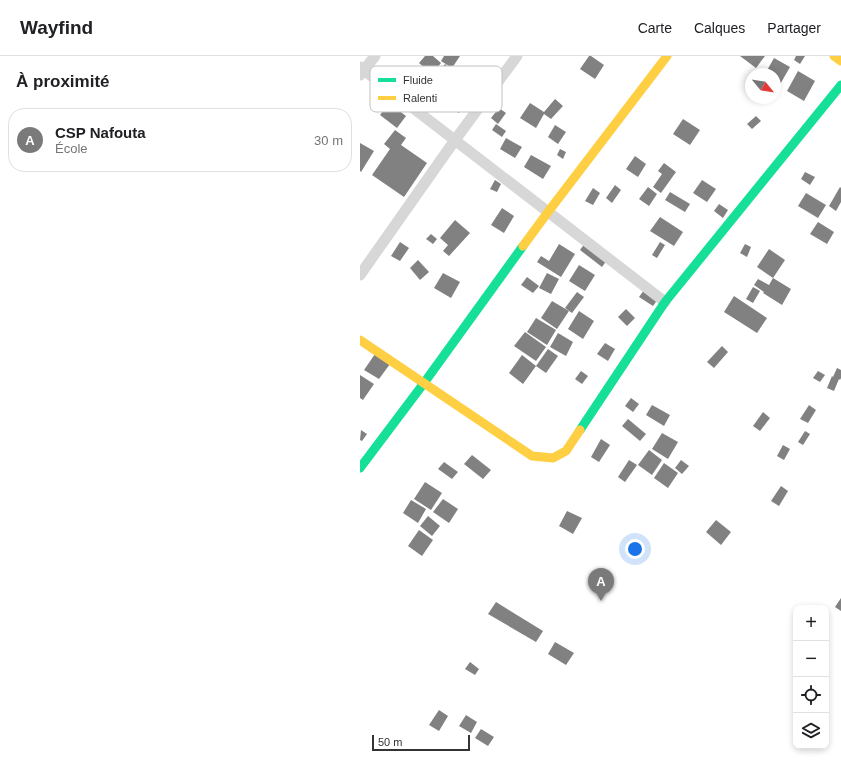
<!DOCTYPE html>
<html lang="fr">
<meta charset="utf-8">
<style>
body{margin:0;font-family:Helvetica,sans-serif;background:#f2f2f2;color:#202124}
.controls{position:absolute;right:12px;bottom:12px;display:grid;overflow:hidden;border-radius:8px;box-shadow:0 2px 6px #0003}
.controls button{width:36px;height:36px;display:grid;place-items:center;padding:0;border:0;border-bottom:1px solid #e0e0e0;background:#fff;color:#202124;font:20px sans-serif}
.compass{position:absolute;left:385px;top:12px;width:36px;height:36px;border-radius:50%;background:#fff;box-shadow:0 2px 6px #0003;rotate:120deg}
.scale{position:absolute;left:12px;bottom:10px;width:98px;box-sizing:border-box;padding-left:4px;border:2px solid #333;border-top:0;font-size:11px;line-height:14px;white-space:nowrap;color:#333;-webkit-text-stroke:3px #fff;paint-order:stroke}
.you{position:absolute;left:275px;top:493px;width:14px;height:14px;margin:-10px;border:3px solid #fff;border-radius:50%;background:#1a73e8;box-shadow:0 0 0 6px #1a73e833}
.badge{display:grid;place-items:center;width:26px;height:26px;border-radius:50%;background:#7a7a7a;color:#fff;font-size:13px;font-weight:700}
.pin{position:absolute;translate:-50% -33px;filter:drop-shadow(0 1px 2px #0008)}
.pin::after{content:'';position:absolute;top:21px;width:14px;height:12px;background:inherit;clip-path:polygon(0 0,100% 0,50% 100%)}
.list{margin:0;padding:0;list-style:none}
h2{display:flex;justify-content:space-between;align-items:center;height:52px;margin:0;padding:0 16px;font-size:17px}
h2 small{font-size:13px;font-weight:400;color:#757577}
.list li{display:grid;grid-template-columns:26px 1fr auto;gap:12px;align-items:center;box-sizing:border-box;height:64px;margin:0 8px 8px;padding:0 8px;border:1px solid #e0e0e0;border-radius:16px}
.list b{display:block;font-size:15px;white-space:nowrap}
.list p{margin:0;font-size:13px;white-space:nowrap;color:#757577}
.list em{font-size:13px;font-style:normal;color:#757577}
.icon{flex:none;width:22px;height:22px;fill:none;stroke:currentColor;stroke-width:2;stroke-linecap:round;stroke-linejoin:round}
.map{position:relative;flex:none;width:481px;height:705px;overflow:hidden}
header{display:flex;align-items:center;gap:24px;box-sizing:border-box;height:56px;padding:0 20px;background:#fff;border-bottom:1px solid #e0e0e0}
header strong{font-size:19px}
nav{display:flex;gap:22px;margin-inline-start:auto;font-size:14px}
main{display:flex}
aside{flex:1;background:#fff}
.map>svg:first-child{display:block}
</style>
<header>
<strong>Wayfind</strong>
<nav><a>Carte</a><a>Calques</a><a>Partager</a></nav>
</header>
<main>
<aside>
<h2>À proximité<small></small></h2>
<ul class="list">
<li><span class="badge">A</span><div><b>CSP Nafouta</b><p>École</p></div><em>30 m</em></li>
</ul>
</aside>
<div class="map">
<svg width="481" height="705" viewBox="0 0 481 705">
<rect width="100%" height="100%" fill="#fff"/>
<g fill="#818181">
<path d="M65,0H73L81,7L72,18L59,7Z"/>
<path d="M84,0H100L92,12L81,5Z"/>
<path d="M229,0H231L244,9L235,23L220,13Z"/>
<path d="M380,0H405L396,12Z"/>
<path d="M436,0H445L440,8L434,4Z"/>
<path d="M414,2L430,11L418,32L415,30V18H405Z"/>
<path d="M85,8L97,18L89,28L76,18Z"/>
<path d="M438,15L455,25L444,45L427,35Z"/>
<path d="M100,40L107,44L99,57L92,53Z"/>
<path d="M195,43L203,50L191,63L184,58L176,72L160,62L170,47L184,56Z"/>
<path d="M29,47L46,60L37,72L20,59Z"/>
<path d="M139,52L146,57L138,68L131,62Z"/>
<path d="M396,60L401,65L392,73L387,68Z"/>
<path d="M323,63L340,74L330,89L313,78Z"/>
<path d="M136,68L146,75L142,81L132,74Z"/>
<path d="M195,69L206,76L198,88L188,81Z"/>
<path d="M35,74L46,82L41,89L67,107L44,141L12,119L30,93L24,88Z"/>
<path d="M146,82L162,91L155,102L140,93Z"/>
<path d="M0,87L14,95L1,116L0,115Z"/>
<path d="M200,93L206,96L203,103L197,99Z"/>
<path d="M171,99L191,110L183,123L164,111Z"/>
<path d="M275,100L286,108L278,121L266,113Z"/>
<path d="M304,107L316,116L301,137L293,131L302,118L298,115Z"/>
<path d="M445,116L455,121L450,129L441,123Z"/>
<path d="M135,124L141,128L137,136L130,133Z"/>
<path d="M342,124L356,133L347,146L333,137Z"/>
<path d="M255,129L261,134L252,147L246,142Z"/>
<path d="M288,131L297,138L289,150L279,143Z"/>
<path d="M480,131L481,132V146L476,155L469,150Z"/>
<path d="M233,132L240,137L233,149L225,145Z"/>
<path d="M310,136L330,148L325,156L305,144Z"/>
<path d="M446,137L466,149L458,162L438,150Z"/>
<path d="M359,148L368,154L363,162L354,155Z"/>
<path d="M142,152L154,160L144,177L131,169Z"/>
<path d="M300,161L323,176L314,190L290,175Z"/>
<path d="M95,164L110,177L89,200L83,195L88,189L80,182Z"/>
<path d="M458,166L474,176L467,188L450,178Z"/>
<path d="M71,178L77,183L73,188L66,183Z"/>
<path d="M40,186L49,192L40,205L31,200Z"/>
<path d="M300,186L305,189L297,202L292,199Z"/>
<path d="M225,187L247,204L242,211L220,194Z"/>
<path d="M199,188L215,198L201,221L177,206L181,200L189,205Z"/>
<path d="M385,188L391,191L387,201L380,197Z"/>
<path d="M409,193L425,204L413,222L397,211Z"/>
<path d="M58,204L69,216L60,224L50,212Z"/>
<path d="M219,209L235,219L225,235L209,225Z"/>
<path d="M83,217L100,226L91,242L74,232Z"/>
<path d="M187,217L199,223L191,238L179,232Z"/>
<path d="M167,221L179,230L173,237L161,229Z"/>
<path d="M413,222L431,233L422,249L403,237L404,236L394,229L398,223L409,229Z"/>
<path d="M287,230L301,239L293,250L279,241Z"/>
<path d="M393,231L400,235L393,247L386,243Z"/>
<path d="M217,236L224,241L212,257L205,252Z"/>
<path d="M374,240L407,262L397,277L364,256Z"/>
<path d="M192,245L209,255L197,273L181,262Z"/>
<path d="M266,253L275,262L267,270L258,261Z"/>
<path d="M219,255L234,265L223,283L208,273Z"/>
<path d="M176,262L196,274L187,289L167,276Z"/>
<path d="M165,276L186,291L176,305L154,290Z"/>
<path d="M198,277L213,286L206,300L190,291Z"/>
<path d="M245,287L255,293L248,305L237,298Z"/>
<path d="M362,290L368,296L354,312L347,306Z"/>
<path d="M188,293L198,300L186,317L176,310Z"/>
<path d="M15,298L30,308L19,323L4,314Z"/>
<path d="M162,299L176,310L163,328L149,317Z"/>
<path d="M477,312L481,314V322L480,324L479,323L474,335L467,332L472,320L473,321Z"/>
<path d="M221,315L228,320L222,328L215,323Z"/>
<path d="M458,315L465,319L460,326L453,322Z"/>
<path d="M0,319L14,328L3,344L0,342Z"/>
<path d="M271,342L279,348L273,356L265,350Z"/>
<path d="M292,349L310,359L304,370L286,359Z"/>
<path d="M449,349L456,354L448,367L440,363Z"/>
<path d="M403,356L410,362L400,375L393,370Z"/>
<path d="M268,363L286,378L280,385L262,370Z"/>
<path d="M1,374L7,378L2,385L0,384Z"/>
<path d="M445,375L450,378L443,389L438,386Z"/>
<path d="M302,377L318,386L308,403L292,393Z"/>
<path d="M241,383L250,389L239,406L231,401Z"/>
<path d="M423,389L430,393L424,404L417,400Z"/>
<path d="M289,394L302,404L292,419L278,409Z"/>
<path d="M112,399L131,414L123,423L104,408Z"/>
<path d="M269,404L277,409L265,426L258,421Z"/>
<path d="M321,404L329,410L322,418L315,412Z"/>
<path d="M84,406L98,416L92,423L78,413Z"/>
<path d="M304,407L318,417L308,432L294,422Z"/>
<path d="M65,426L82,437L71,454L54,443Z"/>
<path d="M421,430L428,435L419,450L411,445Z"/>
<path d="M83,443L98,453L89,467L73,456Z"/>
<path d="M51,444L66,453L58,467L43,457Z"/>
<path d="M207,455L222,462L213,478L199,470Z"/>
<path d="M68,460L80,470L72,480L60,470Z"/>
<path d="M356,464L371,476L361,489L346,476Z"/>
<path d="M59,474L73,484L62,500L48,490Z"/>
<path d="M481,542V555L475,551Z"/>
<path d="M136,546L183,575L176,586L128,558Z"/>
<path d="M195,586L214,597L206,609L188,598Z"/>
<path d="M110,606L119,613L115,619L105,613Z"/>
<path d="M79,654L88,660L79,675L69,669Z"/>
<path d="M106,659L117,666L111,677L99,670Z"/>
<path d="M121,673L134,681L128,690L115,682Z"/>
</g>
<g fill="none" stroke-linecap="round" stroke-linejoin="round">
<g stroke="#d7d7d7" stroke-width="11">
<path d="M0,11L305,246"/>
<path d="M0,19L15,0"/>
<path d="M0,219L95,84L157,0"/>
</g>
<g stroke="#16e098" stroke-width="9">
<path d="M220,374L305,246L481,29"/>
<path d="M0,412L64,327L163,190"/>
</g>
<g stroke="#ffcf43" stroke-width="9">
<path d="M474,0L481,5"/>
<path d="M163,190L188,156L307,0"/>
<path d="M0,284L172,400L193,402L206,395L220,374"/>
</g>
</g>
<rect x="10" y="10" width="132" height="46" rx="6" fill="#fff" stroke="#c2c2c2" stroke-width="1"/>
<rect x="18" y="22" width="18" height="4" fill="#16e098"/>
<rect x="18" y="40" width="18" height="4" fill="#ffcf43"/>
<g font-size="11" fill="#333">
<text x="43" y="28">Fluide</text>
<text x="43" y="46">Ralenti</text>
</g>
</svg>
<div class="controls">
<button>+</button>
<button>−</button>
<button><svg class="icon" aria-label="locate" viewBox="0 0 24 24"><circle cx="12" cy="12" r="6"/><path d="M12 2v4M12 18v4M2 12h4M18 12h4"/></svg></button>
<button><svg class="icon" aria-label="layers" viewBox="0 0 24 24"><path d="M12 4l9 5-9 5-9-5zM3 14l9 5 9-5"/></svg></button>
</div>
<svg class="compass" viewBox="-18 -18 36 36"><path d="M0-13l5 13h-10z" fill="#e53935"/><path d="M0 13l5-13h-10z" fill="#757577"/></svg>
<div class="scale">50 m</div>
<div class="you"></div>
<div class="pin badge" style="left:241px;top:545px">A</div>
</div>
</main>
